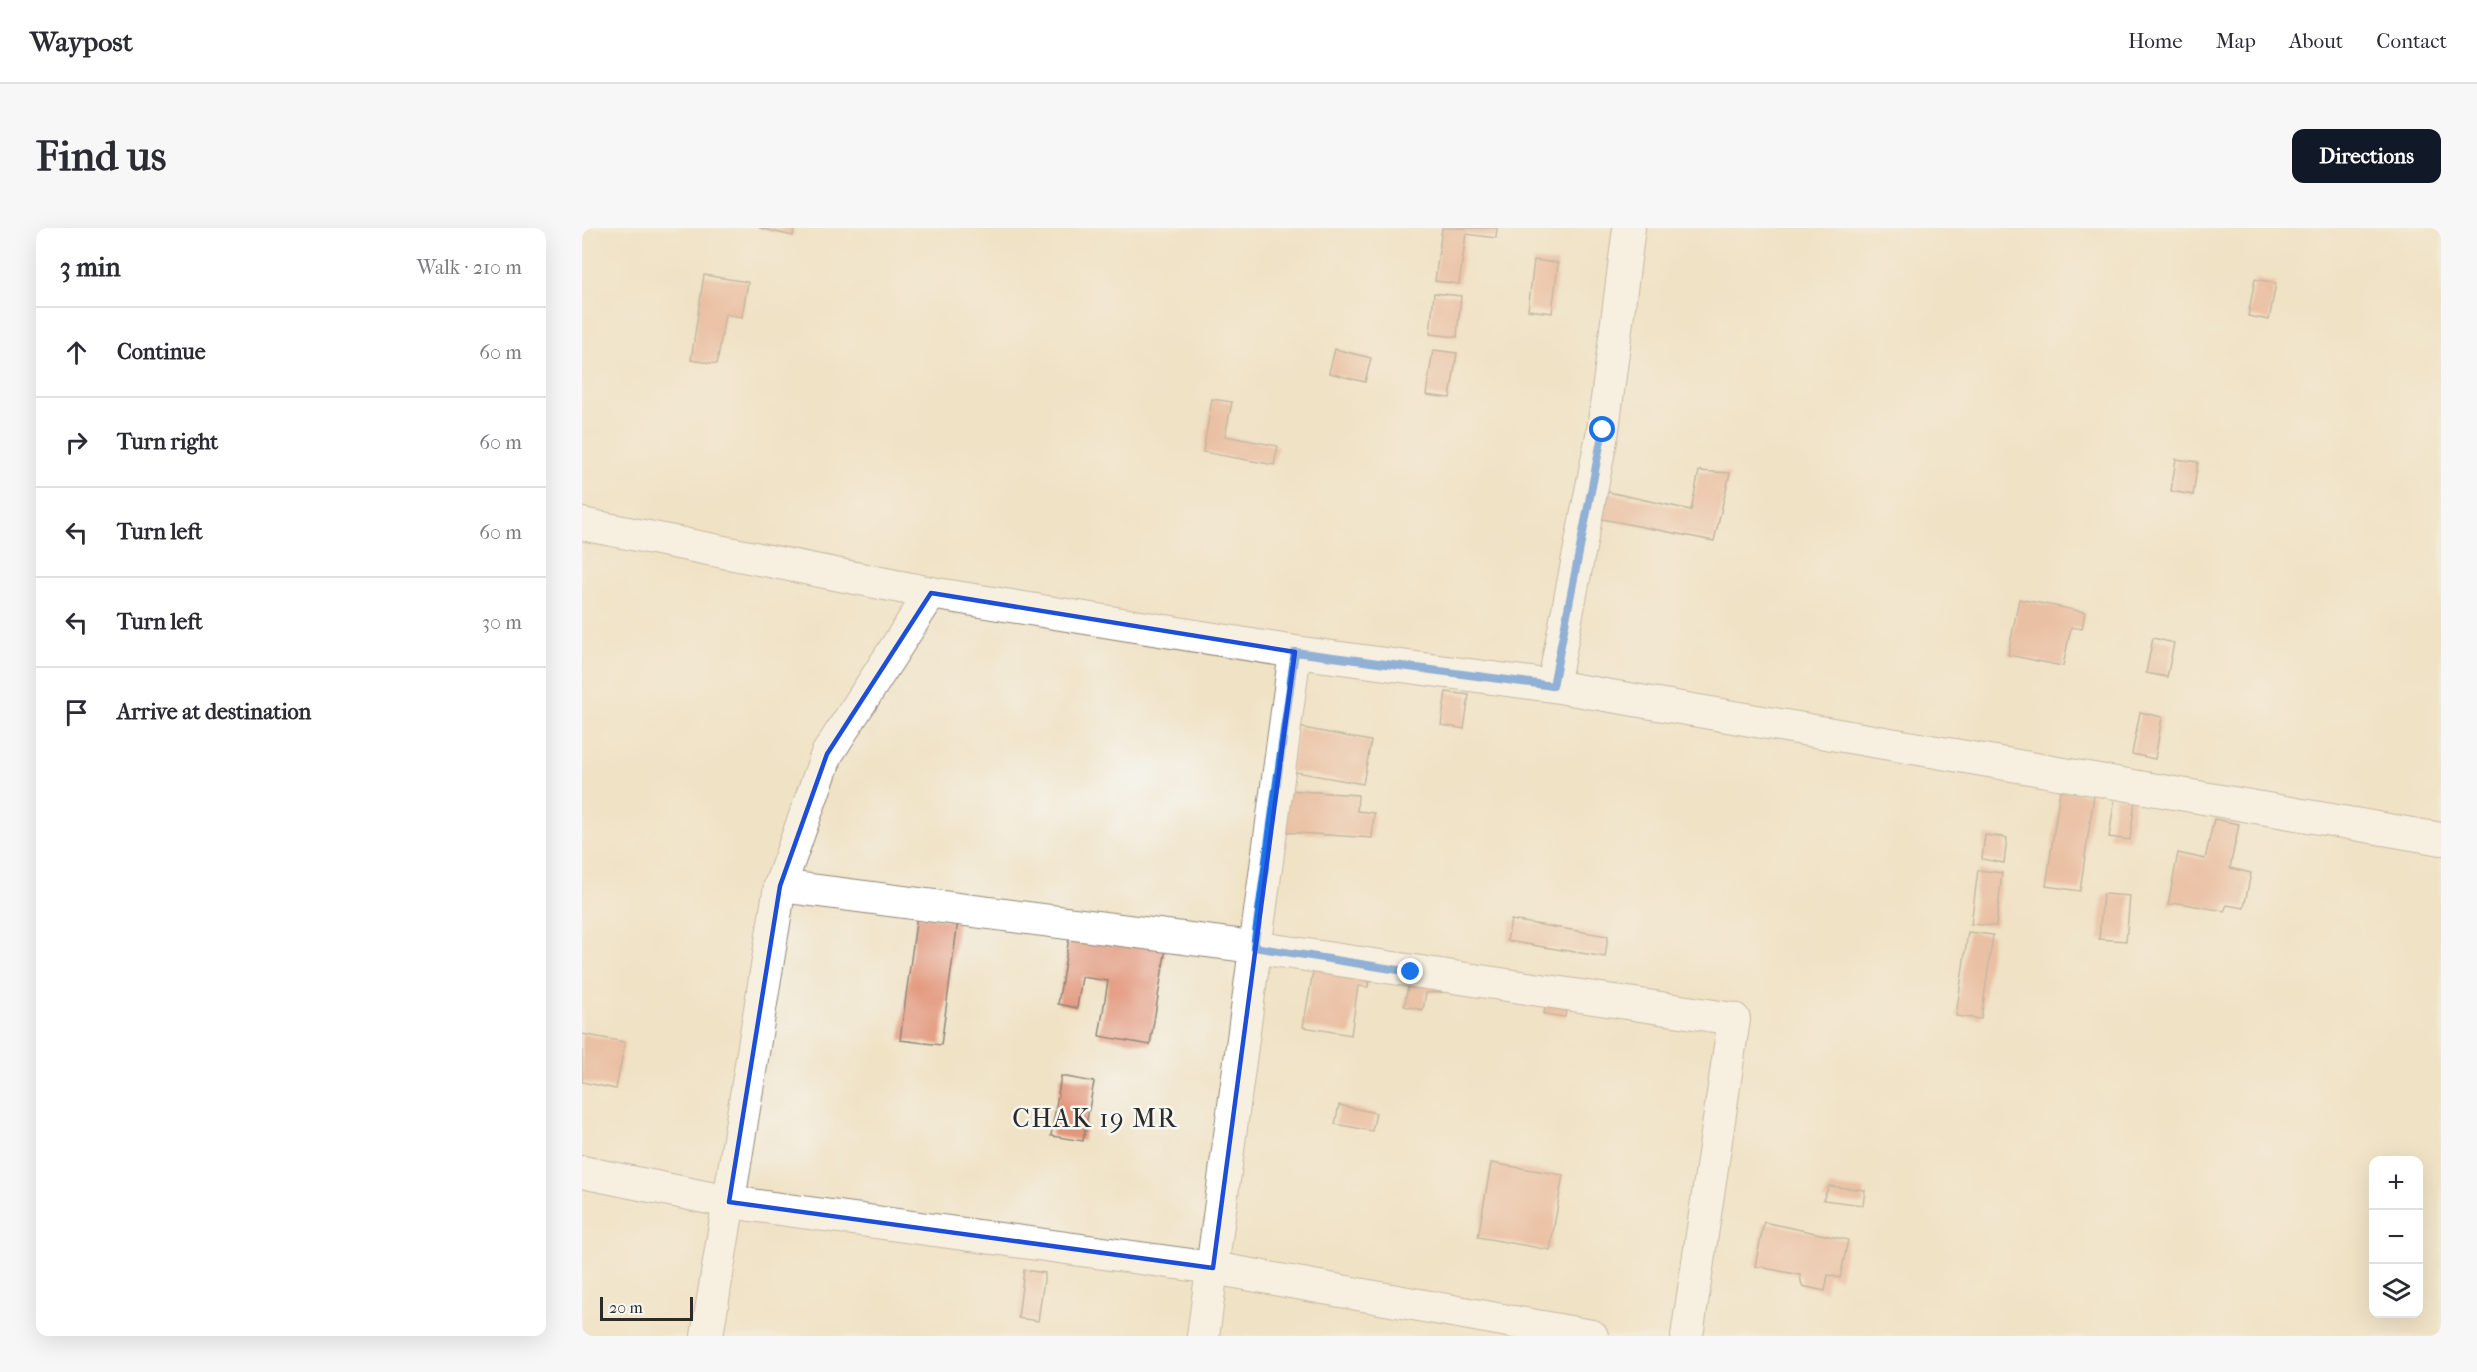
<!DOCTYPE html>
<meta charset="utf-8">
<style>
body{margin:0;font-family:"IM FELL French Canon",serif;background:#f7f7f7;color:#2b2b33}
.controls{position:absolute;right:18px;bottom:18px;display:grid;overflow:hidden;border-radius:12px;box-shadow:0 6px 24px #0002}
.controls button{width:54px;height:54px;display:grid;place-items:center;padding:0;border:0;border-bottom:2px solid #e1e1e2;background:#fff;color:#2b2b33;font:30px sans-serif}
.scale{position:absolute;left:18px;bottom:15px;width:93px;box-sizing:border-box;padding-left:6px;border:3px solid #2b2b2b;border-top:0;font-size:16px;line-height:21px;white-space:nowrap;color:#2b2b2b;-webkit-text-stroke:4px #f6f6f2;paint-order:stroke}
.stop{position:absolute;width:18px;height:18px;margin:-14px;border:4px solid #1a73e8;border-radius:50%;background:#fff}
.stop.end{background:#1a73e8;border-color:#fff;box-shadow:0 2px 6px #0008}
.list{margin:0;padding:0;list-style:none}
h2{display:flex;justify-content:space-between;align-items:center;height:78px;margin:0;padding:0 24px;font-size:26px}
h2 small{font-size:20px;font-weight:400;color:#7c7c81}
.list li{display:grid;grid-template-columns:39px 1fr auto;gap:18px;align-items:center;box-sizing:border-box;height:90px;padding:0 24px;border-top:2px solid #e1e1e2}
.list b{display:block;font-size:22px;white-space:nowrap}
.list em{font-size:20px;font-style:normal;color:#7c7c81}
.icon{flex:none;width:33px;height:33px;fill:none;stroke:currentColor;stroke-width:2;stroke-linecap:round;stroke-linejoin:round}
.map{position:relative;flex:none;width:1859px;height:1108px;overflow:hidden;border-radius:12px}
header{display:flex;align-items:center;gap:36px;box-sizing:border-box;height:84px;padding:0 30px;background:#fff;border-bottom:2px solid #e1e1e2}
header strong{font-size:28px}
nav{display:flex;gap:33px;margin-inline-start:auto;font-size:21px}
.intro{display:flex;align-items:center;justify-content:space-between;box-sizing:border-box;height:144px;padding:0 36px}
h1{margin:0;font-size:42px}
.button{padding:15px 27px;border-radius:12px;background:#111827;color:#fff;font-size:21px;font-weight:700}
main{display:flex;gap:36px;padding:0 36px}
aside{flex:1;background:#fff;border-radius:12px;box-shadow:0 6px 24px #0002}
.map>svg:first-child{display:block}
</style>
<header>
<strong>Waypost</strong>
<nav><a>Home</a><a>Map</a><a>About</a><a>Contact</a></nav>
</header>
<div class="intro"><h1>Find us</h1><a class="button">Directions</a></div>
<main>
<aside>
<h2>3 min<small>Walk · 210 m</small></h2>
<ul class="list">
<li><svg class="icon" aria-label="ahead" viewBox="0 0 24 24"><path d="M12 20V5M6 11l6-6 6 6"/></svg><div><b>Continue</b></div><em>60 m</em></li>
<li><svg class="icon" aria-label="right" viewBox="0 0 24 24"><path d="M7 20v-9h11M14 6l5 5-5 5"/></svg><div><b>Turn right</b></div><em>60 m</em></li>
<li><svg class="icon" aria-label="left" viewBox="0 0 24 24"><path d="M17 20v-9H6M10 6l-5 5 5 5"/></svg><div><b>Turn left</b></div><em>60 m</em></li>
<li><svg class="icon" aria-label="left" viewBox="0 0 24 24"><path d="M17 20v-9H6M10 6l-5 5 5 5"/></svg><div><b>Turn left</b></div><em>30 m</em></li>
<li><svg class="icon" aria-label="arrive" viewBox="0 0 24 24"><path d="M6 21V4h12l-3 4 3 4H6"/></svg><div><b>Arrive at destination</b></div></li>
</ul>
</aside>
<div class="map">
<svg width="1859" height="1108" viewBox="0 0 1859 1108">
<rect width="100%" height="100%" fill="#f6f6f2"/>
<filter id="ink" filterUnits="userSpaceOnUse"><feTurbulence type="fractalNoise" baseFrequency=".0167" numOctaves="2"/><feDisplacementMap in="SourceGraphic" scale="12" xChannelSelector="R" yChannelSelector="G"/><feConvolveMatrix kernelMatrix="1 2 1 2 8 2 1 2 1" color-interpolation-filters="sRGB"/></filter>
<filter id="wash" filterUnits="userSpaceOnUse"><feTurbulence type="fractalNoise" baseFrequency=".008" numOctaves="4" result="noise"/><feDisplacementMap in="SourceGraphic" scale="24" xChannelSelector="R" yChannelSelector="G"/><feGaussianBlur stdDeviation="1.35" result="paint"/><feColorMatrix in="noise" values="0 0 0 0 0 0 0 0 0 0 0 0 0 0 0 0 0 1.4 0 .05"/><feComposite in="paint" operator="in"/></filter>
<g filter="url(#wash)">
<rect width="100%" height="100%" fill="#f0e2c5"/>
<g id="blocks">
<g fill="#e3977c">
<path d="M177,0H212L211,8Z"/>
<path d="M860,0H915L914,10L884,6L877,56L853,53Z"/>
<path d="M952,32L976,35L970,85L946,82Z"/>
<path d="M122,47L166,54L160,89L143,86L135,136L109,132Z"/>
<path d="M1673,51L1694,55L1687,92L1666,88Z"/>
<path d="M852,65L879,68L875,109L848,106Z"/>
<path d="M753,121L789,130L783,154L747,145Z"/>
<path d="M851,122L875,125L868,170L844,167Z"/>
<path d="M630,171L650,174L643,208L696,218L692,237L621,224Z"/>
<path d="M1594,231L1616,234L1611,267L1589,263Z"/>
<path d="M1117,243L1148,245L1132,313L1010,289L1017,262L1109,282Z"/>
<path d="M1437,371L1503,384L1500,401L1489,399L1481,438L1426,427Z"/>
<path d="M1571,410L1592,415L1585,449L1564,445Z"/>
<path d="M864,464L887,467L882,501L859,497Z"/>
<path d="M1558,484L1580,489L1573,531L1550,526Z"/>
<path d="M716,499L789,513L781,556L708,543Z"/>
<path d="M705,562L776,567L775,583L792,585L790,610L702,604Z"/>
<path d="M1478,562L1512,567L1498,663L1464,658Z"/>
<path d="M1533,569L1553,572L1548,612L1527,609Z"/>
<path d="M1632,591L1657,596L1648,640L1669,645L1662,680L1645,677L1642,683L1597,675L1586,677L1596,625L1623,631Z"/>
<path d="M1403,607L1425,610L1422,635L1400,631Z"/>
<path d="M1396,642L1420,645L1414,698L1389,696Z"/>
<path d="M1521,666L1548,668L1544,713L1517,711Z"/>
<path d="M335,687L376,693L359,817L318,812Z"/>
<path d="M929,692L1026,708L1023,729L925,713Z"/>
<path d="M488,704L584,720L568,817L517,808L526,753L500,749L495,780L476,776Z"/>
<path d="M1386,704L1411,707L1399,791L1374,788Z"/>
<path d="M732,738L787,747L786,759L776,758L769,807L721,799Z"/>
<path d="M829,744L865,751L862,764L844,765L841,782L822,778Z"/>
<path d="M965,768L986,771L983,789L962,786Z"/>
<path d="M0,806L43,814L34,861L0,854Z"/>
<path d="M479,848L512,854L501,913L469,908Z"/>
<path d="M757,877L794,885L790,903L753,896Z"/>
<path d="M909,935L981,947L968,1022L896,1009Z"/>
<path d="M1247,958L1283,962L1281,977L1241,972Z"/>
<path d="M1182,994L1266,1012L1258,1050L1246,1047L1243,1063L1220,1058L1218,1047L1173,1038Z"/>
<path d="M442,1042L463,1045L456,1093L436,1090Z"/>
</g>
</g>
</g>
<g filter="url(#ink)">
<use href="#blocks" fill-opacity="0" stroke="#8e8678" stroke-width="1.5"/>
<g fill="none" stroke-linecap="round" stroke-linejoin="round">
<g stroke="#8e8678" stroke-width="34">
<g id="minor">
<path d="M0,296L349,365L713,424L971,458L1859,611"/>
<path d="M971,458L1021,202L1047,0"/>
<path d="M198,658L671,719L1152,791L1105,1108"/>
<path d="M0,944L147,974L631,1040L1010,1108"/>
<path d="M125,1108L198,658L245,526L349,365"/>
<path d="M621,1108L713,424"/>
</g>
</g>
<use href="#minor" stroke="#fff" stroke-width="32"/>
</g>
</g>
<g fill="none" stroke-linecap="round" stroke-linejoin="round" filter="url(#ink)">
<path stroke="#1a73e8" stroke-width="8" d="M829,744L672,719L713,424L971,458L1021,202"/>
</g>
<path d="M0 0H1859V1108H0ZM349,365L713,424L631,1040L147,974L198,658L245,526Z" fill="#f0e2c5" fill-opacity=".55" fill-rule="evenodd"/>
<path fill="none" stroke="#1d4ed8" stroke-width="4.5" stroke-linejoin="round" d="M349,365L713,424L631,1040L147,974L198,658L245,526Z"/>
<g text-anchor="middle" stroke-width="5" stroke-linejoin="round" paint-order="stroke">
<g font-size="26" letter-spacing="1.5" fill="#2b2b2b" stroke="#f6f6f2">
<text x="513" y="899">CHAK 19 MR</text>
</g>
</g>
</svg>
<div class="controls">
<button>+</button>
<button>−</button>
<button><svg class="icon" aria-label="layers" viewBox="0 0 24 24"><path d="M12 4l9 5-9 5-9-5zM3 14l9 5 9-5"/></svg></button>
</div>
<div class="scale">20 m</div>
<div class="stop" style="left:1021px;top:202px"></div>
<div class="stop end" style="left:829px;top:744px"></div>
</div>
</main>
